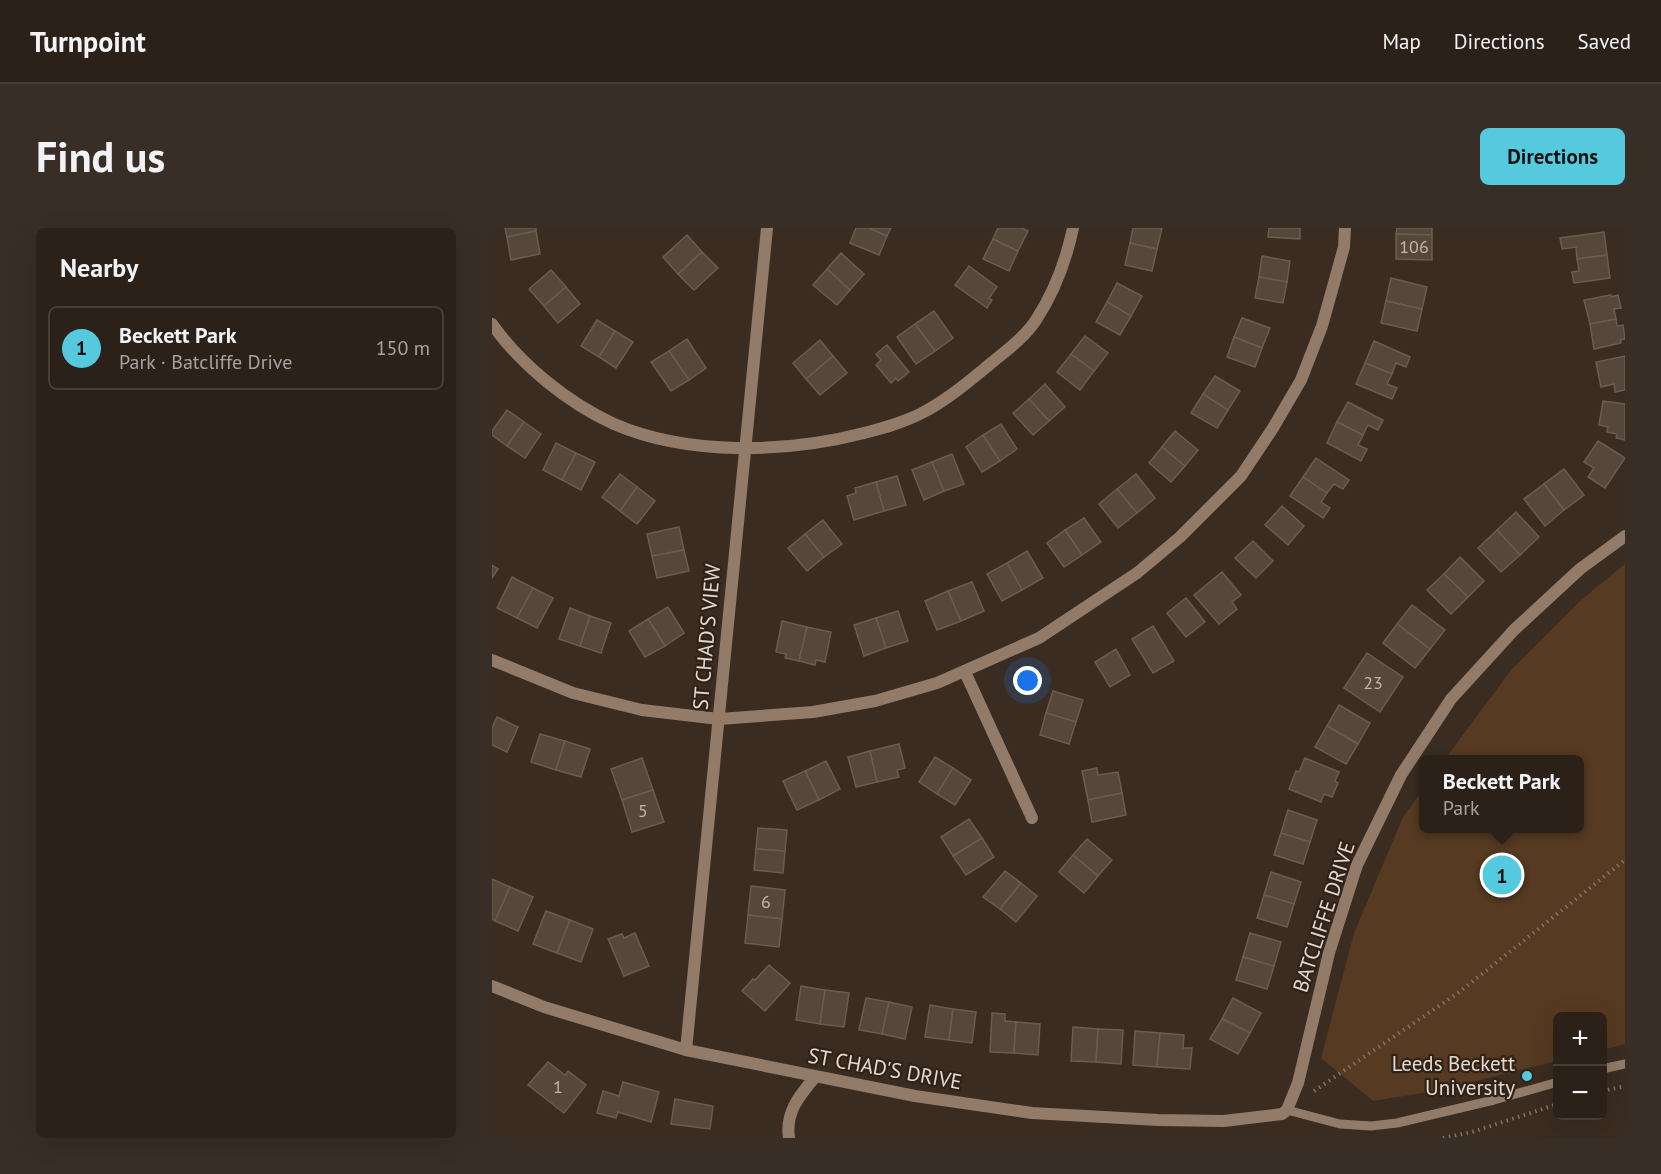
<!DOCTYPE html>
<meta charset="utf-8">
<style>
body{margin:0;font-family:"PT Sans",sans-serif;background:#382e26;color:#f1f3f6}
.controls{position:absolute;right:18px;bottom:18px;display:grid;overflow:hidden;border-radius:9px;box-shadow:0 6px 24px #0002}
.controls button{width:54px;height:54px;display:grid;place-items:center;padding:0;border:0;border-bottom:2px solid #483e38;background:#2c2119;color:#f1f3f6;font:30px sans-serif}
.you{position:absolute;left:536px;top:453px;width:21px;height:21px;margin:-15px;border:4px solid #fff;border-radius:50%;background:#1a73e8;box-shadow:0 0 0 9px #1a73e833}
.badge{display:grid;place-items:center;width:39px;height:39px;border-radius:50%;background:#55cadf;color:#111;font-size:20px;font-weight:700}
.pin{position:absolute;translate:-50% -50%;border:3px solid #fff;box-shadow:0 2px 6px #0006}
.popup{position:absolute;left:927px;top:527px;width:165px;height:78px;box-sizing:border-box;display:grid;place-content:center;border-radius:9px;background:#2c2119;filter:drop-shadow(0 2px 4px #0005);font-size:20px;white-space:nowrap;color:#a6a3a2}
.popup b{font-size:22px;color:#f1f3f6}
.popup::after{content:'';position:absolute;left:50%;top:100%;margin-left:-12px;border:12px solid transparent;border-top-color:#2c2119}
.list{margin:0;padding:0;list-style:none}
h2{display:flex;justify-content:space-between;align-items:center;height:78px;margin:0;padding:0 24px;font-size:26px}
h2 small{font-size:20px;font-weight:400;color:#a6a3a2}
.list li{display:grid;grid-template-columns:39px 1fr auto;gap:18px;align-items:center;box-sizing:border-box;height:84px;margin:0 12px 12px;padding:0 12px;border:2px solid #483e38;border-radius:9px}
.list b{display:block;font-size:22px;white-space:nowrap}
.list p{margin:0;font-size:20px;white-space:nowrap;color:#a6a3a2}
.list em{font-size:20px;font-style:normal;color:#a6a3a2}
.map{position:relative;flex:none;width:1133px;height:910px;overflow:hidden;border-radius:9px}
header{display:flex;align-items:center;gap:36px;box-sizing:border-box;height:84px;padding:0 30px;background:#2c2119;border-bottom:2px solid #483e38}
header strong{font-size:28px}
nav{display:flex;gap:33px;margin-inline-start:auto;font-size:21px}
.intro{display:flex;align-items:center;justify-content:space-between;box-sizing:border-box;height:144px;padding:0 36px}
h1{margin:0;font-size:42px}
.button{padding:15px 27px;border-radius:9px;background:#55cadf;color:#111;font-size:21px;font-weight:700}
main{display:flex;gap:36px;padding:0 36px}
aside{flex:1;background:#2c2119;border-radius:9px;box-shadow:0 6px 24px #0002}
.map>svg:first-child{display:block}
</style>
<header>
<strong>Turnpoint</strong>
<nav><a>Map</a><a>Directions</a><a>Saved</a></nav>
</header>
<div class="intro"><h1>Find us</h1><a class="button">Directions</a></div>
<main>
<aside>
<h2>Nearby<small></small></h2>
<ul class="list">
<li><span class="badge">1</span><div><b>Beckett Park</b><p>Park · Batcliffe Drive</p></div><em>150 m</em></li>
</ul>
</aside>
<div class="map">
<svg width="1133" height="910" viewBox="0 0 1133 910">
<rect width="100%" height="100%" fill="#3a2c21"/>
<path fill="#563a22" d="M1133,336V816L1111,822L1110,788H1066L1065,833L943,863L881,873L829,830L862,705L911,589L932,560V600H1088V532L953,531L1019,442L1090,371Z"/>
<g fill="#56473b" stroke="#6b5c4f" stroke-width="1.5">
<path d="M13,0H44V3L15,9Z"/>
<path d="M364,0H377L395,8L387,27L358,15Z"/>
<path d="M377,0H399L395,8Z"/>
<path d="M506,0H530L536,3L526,23L501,11Z"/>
<path d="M641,0H670L665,21L638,15Z"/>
<path d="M777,0H808V11L776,9Z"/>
<path d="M905,0H940V7L904,6Z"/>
<path d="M44,3L48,26L19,32L15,9Z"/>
<path d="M1112,4L1115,27L1085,31L1084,19L1070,21L1068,10Z"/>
<path d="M904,6L940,7V32L904,31Z"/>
<path d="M195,7L210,24L186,46L171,29Z"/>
<path d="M501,11L526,23L517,43L491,31Z"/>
<path d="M638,15L665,21L660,43L633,37Z"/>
<path d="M210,24L226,40L202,62L186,46Z"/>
<path d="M349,25L372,46L358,62L335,41Z"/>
<path d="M1115,27L1118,50L1082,55L1080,44L1087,43L1085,31Z"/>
<path d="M770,28L798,33L795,54L767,49Z"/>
<path d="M477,38L505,59L497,70L500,72L495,80L463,57Z"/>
<path d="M335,41L358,62L345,77L321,57Z"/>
<path d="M59,42L74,59L52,78L37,61Z"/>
<path d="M767,49L795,54L791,75L763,70Z"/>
<path d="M899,50L935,59L930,81L894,73Z"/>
<path d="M625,55L650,68L639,88L615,74Z"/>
<path d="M74,59L88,76L66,95L52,78Z"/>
<path d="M1119,67V69L1126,67L1129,80L1122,81L1124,91L1098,96L1092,72Z"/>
<path d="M894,73L930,81L925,103L889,95Z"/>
<path d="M615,74L639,88L628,107L604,94Z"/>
<path d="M442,83L461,110L443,123L423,96Z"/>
<path d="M750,90L778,100L770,120L742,109Z"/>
<path d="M1124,91L1125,98L1131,97L1133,111L1128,112L1129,115L1102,121L1098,96Z"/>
<path d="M105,92L123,103L107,129L89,118Z"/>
<path d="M423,96L443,123L424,136L405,109Z"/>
<path d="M123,103L141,114L124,140L107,129Z"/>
<path d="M593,108L616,125L602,143L579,126Z"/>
<path d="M742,109L770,120L763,139L735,129Z"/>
<path d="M195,111L214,140L197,152L177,123Z"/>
<path d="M328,112L341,128L314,151L301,135Z"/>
<path d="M882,113L918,129L914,139L904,135L900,146L873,135Z"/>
<path d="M395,117L417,144L406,153L404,150L399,155L384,137L389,132L384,126Z"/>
<path d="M177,123L197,152L179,163L159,134Z"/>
<path d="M579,126L602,143L588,162L565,144Z"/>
<path d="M341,128L355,145L328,167L314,151Z"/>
<path d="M1133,128V162L1123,164L1122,156L1109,159L1104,134Z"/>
<path d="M873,135L900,146L895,156L905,160L900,171L864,156Z"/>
<path d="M723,148L748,163L736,182L711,166Z"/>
<path d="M553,156L573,179L557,193L537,171Z"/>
<path d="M711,166L736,182L725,200L699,185Z"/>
<path d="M537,171L557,193L541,207L521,185Z"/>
<path d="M1111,173L1133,176V212L1124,210L1125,206L1115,204L1116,199L1107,197Z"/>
<path d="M856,174L891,192L886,202L876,197L871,207L845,194Z"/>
<path d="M15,182L32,194L15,218L0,207V203Z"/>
<path d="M32,194L49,206L33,230L15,218Z"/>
<path d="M845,194L871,207L866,217L875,221L869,233L835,215Z"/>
<path d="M509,196L525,221L508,233L491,207Z"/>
<path d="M683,203L706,222L693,238L670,219Z"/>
<path d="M491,207L508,233L490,244L474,219Z"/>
<path d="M1106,213L1133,230L1113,260L1096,249L1102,240L1092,234Z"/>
<path d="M64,215L84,225L70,252L51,242Z"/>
<path d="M670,219L693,238L679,254L657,235Z"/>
<path d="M84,225L103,234L89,262L70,252Z"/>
<path d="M460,226L472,256L452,263L440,234Z"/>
<path d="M824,230L857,252L851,261L842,256L835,265L811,249Z"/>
<path d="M440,234L452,263L432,272L420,242Z"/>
<path d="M1072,241L1092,267L1072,282L1052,256Z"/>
<path d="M128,246L145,259L128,283L110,269Z"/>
<path d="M644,246L663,270L645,285L625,261Z"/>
<path d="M405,248L414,277L392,283L384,254Z"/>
<path d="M811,249L835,265L829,274L838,280L831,290L798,268Z"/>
<path d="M384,254L392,283L362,292L355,268L364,265L363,260Z"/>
<path d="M1052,256L1072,282L1053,298L1032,271Z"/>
<path d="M145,259L163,273L145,296L128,283Z"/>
<path d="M625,261L645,285L626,300L607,276Z"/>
<path d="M790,278L812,298L796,317L773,297Z"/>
<path d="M1024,284L1047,309L1028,327L1005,302Z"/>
<path d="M592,290L609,314L590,327L573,302Z"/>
<path d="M331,292L350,316L332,329L313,306Z"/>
<path d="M187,299L192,322L160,328L155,306Z"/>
<path d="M573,302L590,327L572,339L555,315Z"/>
<path d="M1005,302L1028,327L1009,344L986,320Z"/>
<path d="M313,306L332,329L315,343L296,320Z"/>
<path d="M761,313L781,333L764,350L743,330Z"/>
<path d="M192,322L197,343L165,350L160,328Z"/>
<path d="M535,323L551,350L530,362L515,335Z"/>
<path d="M968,329L992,353L976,369L952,346Z"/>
<path d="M515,335L530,362L510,373L495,346Z"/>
<path d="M0,337L6,341L0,350Z"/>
<path d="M730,344L749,367L740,374L745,381L727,396L702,367Z"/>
<path d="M952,346L976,369L959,386L935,362Z"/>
<path d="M20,349L41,360L25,390L5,380Z"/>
<path d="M480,354L492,383L469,393L456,363Z"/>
<path d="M41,360L61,370L45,400L25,390Z"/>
<path d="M456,363L469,393L445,402L433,373Z"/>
<path d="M694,370L713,394L694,409L675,385Z"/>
<path d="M920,377L953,402L938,421L905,396Z"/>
<path d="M176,379L192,405L173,418L156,391Z"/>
<path d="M78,380L98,388L88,418L67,411Z"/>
<path d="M406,383L416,413L394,420L384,390Z"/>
<path d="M98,388L119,395L109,425L88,418Z"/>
<path d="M384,390L394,420L372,428L362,397Z"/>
<path d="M156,391L173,418L153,429L137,403Z"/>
<path d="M290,393L315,399L307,433L293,430L294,426L284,424Z"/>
<path d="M905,396L938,421L923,440L891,415Z"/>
<path d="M661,398L682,433L661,445L640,411Z"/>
<path d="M315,399L339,404L333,434L324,432L323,437L307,433Z"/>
<path d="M624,421L638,447L618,459L603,434Z"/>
<path d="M875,425L911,449L888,484L852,460Z"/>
<path d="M561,463L591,472L584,494L554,485Z"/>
<path d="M847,477L878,495L866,516L835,498Z"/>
<path d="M554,485L584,494L577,516L548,507Z"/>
<path d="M5,489L26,499L15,524L0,517V500Z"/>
<path d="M835,498L866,516L854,536L823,519Z"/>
<path d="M48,506L73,513L64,542L39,534Z"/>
<path d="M73,513L98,521L89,549L64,542Z"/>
<path d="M407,516L413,540L405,542L407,549L385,554L378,523Z"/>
<path d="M378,523L385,554L364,559L356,529Z"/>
<path d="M443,529L461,540L445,566L427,554Z"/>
<path d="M150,530L161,562L130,572L119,541Z"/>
<path d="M813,530L847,544L843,553L846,555L840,569L832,566L829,574L797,561L804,543L807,544Z"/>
<path d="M334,533L348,561L327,572L313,543Z"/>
<path d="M461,540L479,552L463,577L445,566Z"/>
<path d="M605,540L606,547L626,544L630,565L596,572L590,543Z"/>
<path d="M313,543L327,572L305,582L291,553Z"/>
<path d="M161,562L172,594L140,604L130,572Z"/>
<path d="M630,565L634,587L600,594L596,572Z"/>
<path d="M796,582L825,592L818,614L789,605Z"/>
<path d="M477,591L490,610L461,628L449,609Z"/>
<path d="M266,600L295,602L293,623L264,621Z"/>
<path d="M789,605L818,614L811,636L782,627Z"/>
<path d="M490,610L502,629L474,647L461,628Z"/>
<path d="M595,611L620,632L606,648L581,627Z"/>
<path d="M264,621L293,623L291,645L262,642Z"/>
<path d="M581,627L606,648L592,665L567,644Z"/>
<path d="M513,643L529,655L508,681L491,669Z"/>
<path d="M779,644L809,654L802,676L772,667Z"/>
<path d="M0,651L18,659L3,693L0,691Z"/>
<path d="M529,655L545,668L524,694L508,681Z"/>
<path d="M259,658L293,662L290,691L256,687Z"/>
<path d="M18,659L41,669L26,703L3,693Z"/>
<path d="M772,667L802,676L795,699L765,690Z"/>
<path d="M54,683L78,692L65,725L41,716Z"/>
<path d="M256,687L290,691L287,719L253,715Z"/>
<path d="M78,692L101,701L89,734L65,725Z"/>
<path d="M143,705L157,738L132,748L116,711L130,706L132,710Z"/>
<path d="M758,705L789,714L782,738L751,729Z"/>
<path d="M751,729L782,738L775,761L744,752Z"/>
<path d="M277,737L298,755L273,783L250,763L261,751L263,752Z"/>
<path d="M309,758L333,762L328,796L304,792Z"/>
<path d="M333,762L357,765L352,799L328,796Z"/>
<path d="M374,770L397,774L390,806L367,802Z"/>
<path d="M741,770L769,785L758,805L730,791Z"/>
<path d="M397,774L420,779L413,811L390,806Z"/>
<path d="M438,777L461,781L457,812L433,809Z"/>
<path d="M461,781L484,784L480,815L457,812Z"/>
<path d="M500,785L513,786V793L524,794L522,825L498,824Z"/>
<path d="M730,791L758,805L746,826L718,811Z"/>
<path d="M524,794L548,796L546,827L522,825Z"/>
<path d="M581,799L606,801L604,834L579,833Z"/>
<path d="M606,801L631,802L629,836L604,834Z"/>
<path d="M643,803L668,805L665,839L641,837Z"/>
<path d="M668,805L692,807L691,820H700L698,841L665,839Z"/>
<path d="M56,834L73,847L76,843L94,857L72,885L36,857Z"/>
<path d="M131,854L167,864L159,894L126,884L124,890L105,885L111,863L127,868Z"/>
<path d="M183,871L221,878L218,901L179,896Z"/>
</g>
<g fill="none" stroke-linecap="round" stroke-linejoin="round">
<g stroke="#7f736a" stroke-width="4" stroke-dasharray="1.5 4.5" stroke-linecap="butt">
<path d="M822,863L966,765L1133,632"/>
<path d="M1110,863L1133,858"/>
<path d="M951,910L980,904L1066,876"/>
</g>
<g stroke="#927b68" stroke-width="9">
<path d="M1110,841L1133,836"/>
<path d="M795,882L848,896L879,898L905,895L1002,872L1066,854"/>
</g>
<g stroke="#927b68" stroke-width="12">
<path d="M0,96C29,137 76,175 122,196C196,228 295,225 372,205C391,200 410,195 428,186C454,173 476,154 498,136C514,123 533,109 544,92C563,63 574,33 581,0"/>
<path d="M0,432L81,465L150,482L227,491L321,484L383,473L445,455L547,410L645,345L688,309L749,248L781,200L809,152L830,98L852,19L853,0"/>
<path d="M473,444L540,590"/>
<path d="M0,758L52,779L194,822L423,868L540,885L666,892L732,893L790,886L795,882L806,855L837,725L865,637L909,547L959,471L1022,402L1088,341L1133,308"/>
<path d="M194,822L275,0"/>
<path d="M297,910C293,884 308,867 323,849"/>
</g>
</g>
<circle fill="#55cadf" stroke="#302217" stroke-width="2" cx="1035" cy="848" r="6"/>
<g text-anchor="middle" stroke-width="4.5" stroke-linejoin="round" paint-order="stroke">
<g font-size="18" fill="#bfb4ac">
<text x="922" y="25">106</text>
<text x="881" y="461">23</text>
<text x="151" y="589">5</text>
<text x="274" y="680">6</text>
<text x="66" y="865">1</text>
</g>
<g font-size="21" fill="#e2d9d2" stroke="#302217">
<text transform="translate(215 409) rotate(-85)" y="7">ST CHAD'S VIEW</text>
<text transform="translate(832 689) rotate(-72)" y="7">BATCLIFFE DRIVE</text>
<text transform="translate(393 841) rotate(10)" y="7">ST CHAD'S DRIVE</text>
</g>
<g font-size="21" fill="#e2d9d2" stroke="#302217" text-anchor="end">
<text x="1023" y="843">Leeds Beckett<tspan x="1023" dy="24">University</tspan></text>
</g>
</g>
</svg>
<div class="controls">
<button>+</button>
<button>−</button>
</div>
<div class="you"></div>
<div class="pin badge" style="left:1010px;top:647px">1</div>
<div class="popup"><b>Beckett Park</b>Park</div>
</div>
</main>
